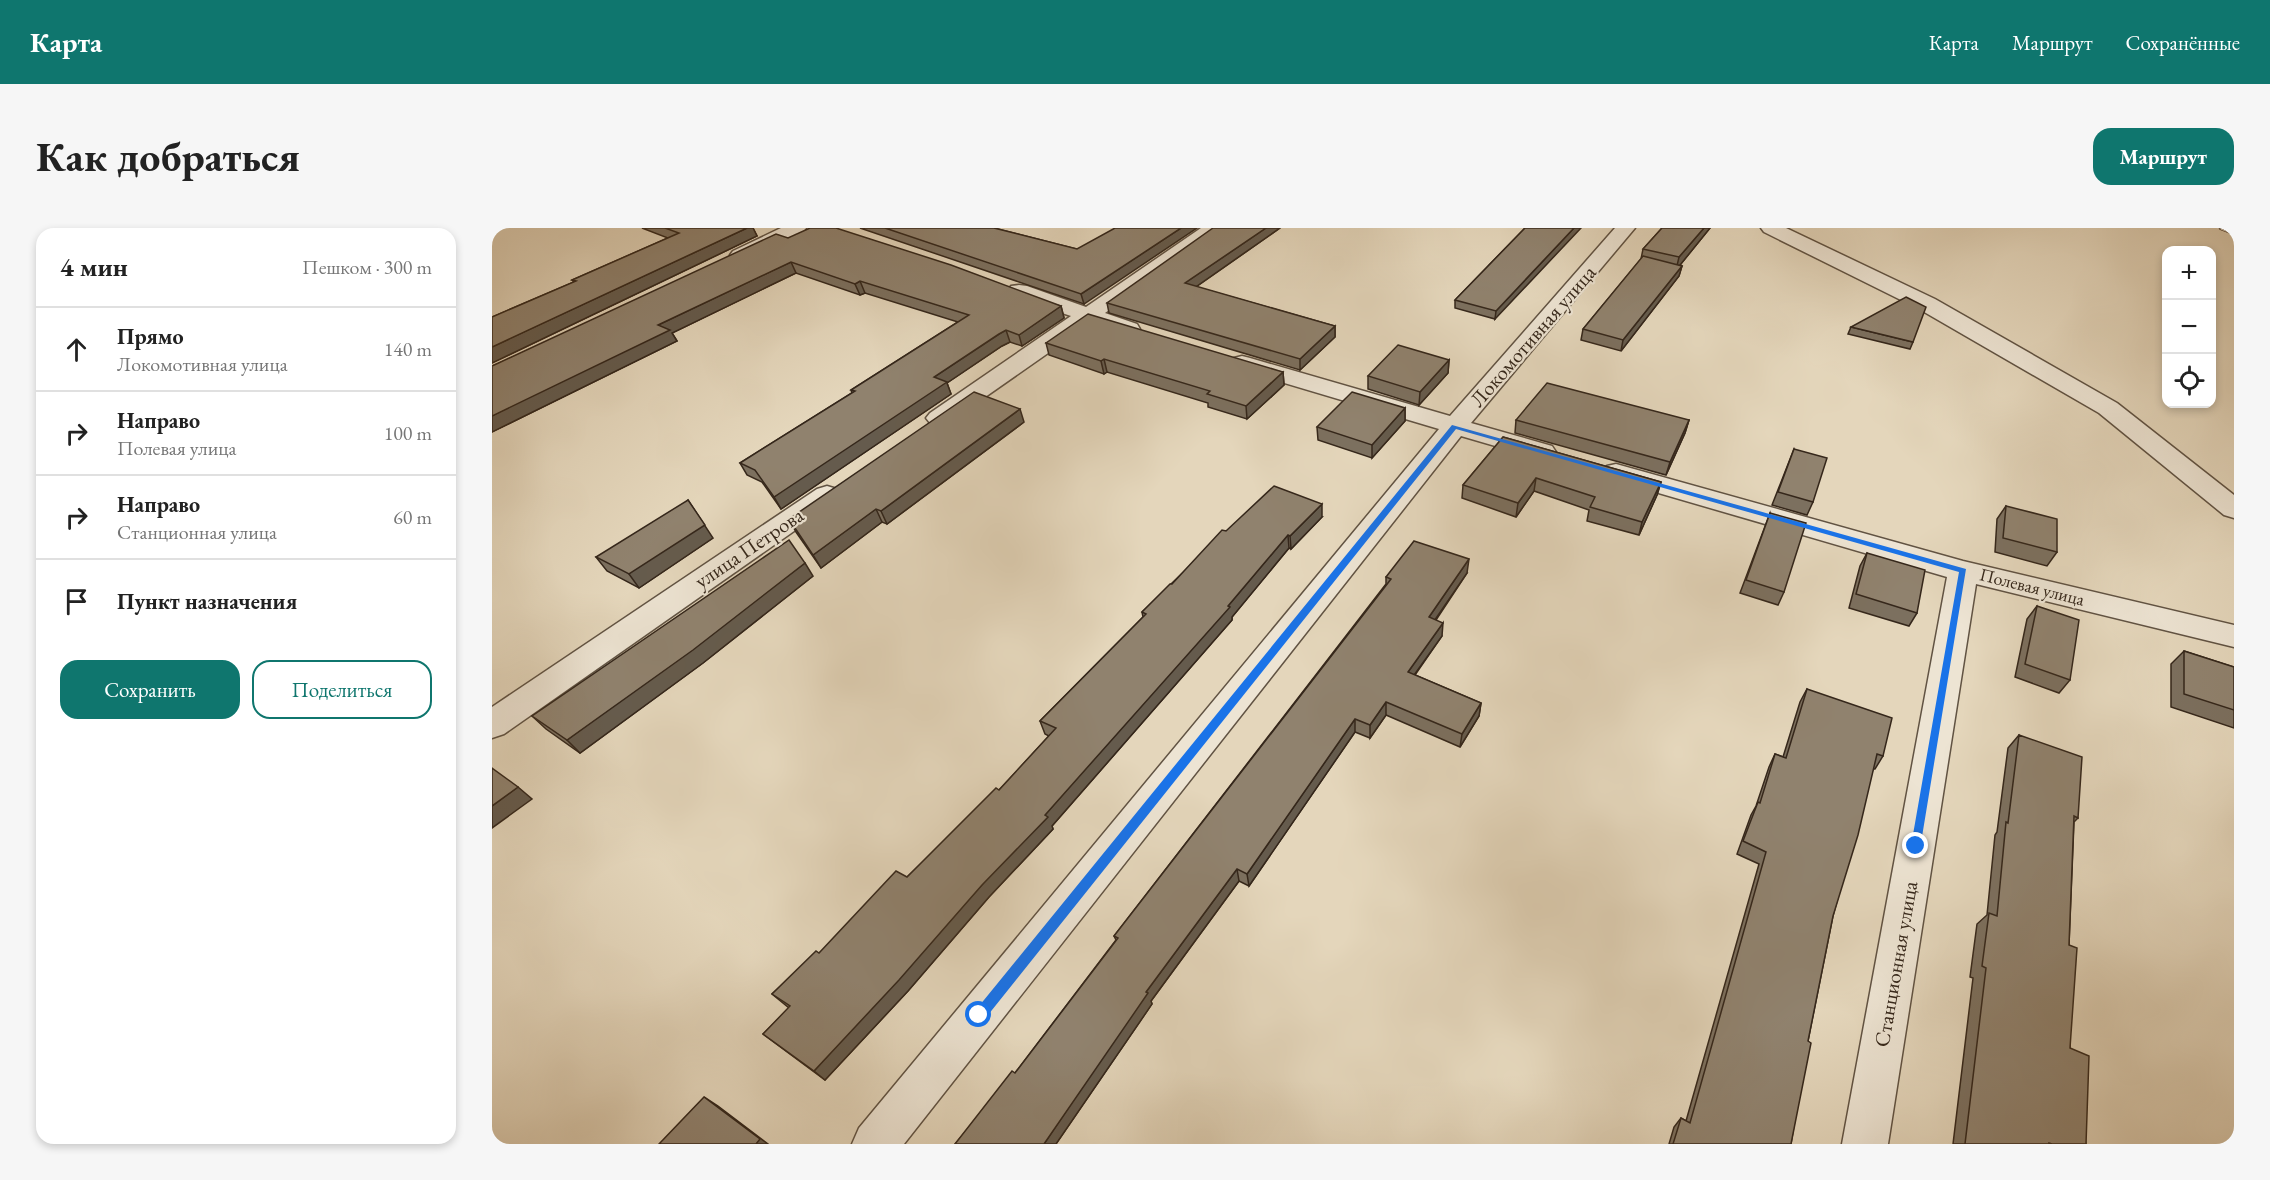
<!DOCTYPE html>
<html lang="ru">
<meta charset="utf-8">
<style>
body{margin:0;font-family:"EB Garamond",serif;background:#f6f6f6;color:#222}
.controls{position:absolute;right:18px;top:18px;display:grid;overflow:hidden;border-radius:12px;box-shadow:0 3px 9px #0003}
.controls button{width:54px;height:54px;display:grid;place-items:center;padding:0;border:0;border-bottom:2px solid #e0e0e0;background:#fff;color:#222;font:30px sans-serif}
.stop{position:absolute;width:18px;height:18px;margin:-14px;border:4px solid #1a73e8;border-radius:50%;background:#fff}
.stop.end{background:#1a73e8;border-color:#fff;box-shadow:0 2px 6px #0008}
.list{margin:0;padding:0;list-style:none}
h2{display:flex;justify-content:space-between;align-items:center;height:78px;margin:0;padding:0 24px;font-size:26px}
h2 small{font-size:20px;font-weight:400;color:#767676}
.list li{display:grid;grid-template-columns:39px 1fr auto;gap:18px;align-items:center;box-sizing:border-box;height:84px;padding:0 24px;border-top:2px solid #e0e0e0}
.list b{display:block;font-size:22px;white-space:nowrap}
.list p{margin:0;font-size:20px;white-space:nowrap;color:#767676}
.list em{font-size:20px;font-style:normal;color:#767676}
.actions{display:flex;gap:12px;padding:18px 24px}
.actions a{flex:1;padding:14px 0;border:2px solid #0f766e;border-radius:18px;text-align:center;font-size:21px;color:#0f766e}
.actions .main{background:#0f766e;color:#fff}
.icon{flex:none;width:33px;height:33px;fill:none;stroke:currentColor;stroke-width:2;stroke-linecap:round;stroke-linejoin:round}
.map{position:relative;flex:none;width:1742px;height:916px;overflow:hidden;border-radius:18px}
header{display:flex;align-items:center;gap:36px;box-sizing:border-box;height:84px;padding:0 30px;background:#0f766e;color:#fff}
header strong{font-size:28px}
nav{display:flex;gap:33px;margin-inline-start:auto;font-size:21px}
.intro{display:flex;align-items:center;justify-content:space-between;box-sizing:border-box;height:144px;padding:0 36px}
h1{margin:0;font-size:42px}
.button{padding:15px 27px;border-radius:18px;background:#0f766e;color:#fff;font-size:21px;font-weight:700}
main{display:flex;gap:36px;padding:0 36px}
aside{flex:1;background:#fff;border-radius:18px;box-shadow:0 3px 9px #0003}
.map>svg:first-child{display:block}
</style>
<header>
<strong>Карта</strong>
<nav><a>Карта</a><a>Маршрут</a><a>Сохранённые</a></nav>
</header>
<div class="intro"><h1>Как добраться</h1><a class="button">Маршрут</a></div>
<main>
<aside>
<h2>4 мин<small>Пешком · 300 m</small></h2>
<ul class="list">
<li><svg class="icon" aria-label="ahead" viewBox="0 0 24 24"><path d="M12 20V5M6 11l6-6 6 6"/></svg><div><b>Прямо</b><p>Локомотивная улица</p></div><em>140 m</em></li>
<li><svg class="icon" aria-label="right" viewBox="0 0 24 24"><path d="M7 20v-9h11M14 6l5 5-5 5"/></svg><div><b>Направо</b><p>Полевая улица</p></div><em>100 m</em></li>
<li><svg class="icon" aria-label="right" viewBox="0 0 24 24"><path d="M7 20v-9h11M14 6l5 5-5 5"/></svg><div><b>Направо</b><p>Станционная улица</p></div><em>60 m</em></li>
<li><svg class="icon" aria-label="arrive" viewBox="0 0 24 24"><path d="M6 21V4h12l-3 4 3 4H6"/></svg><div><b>Пункт назначения</b></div></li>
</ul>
<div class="actions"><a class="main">Сохранить</a><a>Поделиться</a></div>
</aside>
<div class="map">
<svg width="1742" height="916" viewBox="0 0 1742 916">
<rect width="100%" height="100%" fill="#e4d6bb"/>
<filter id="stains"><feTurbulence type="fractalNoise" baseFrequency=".00333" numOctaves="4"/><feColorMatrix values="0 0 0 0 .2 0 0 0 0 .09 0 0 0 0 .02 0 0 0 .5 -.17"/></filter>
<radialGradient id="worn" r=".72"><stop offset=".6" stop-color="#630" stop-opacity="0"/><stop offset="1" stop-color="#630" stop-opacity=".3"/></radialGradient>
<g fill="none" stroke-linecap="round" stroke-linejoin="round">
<g stroke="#615343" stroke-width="3">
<g id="minor">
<path d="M289,0H314L311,4L255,31H241L238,27L241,23Z"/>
<path d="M709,0H732L613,85L645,96L648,101L645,106L637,108L599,95L456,195L447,198L438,195L434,190L438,185L579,88L519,68L516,63L519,58L527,57L535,58L594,79Z"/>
<path d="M1123,0H1143L979,195L1060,218L1064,224L1060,230L1051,232L969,208L412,916H360L367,900L947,201L742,140L738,135L742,130L750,128L758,130L958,188Z"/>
<path d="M1269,0H1294L1443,71L1625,175L1742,267V290L1732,287L1607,185L1427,81L1272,4Z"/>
<path d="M1124,236L1471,333L1742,397V419L1484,356L1396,916H1350L1455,349L1115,250L1111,244L1115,238Z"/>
<path d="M335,258L345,261L349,267L345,273L12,506L0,510V479L325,261Z"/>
</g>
</g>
<use href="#minor" fill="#ede4d3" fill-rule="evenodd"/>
<g stroke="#35271b" stroke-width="4.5">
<path id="rail" d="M1729,0L1742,5"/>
</g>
<use href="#rail" stroke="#ede4d3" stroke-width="3" stroke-dasharray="9" stroke-linecap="butt"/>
</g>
<g fill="#7c705f" stroke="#35271b" stroke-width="1.5">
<path d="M150,0H261L265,8L0,135V89L82,54L80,52L176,10Z"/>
<path d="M368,0H502L585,21L592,76Z"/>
<path d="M788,0L704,59L843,98V109L808,142L617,85L615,75Z"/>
<path d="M1033,0L1003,91L963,80V72Z"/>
<path d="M1170,0H1218L1188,37L1190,38L1187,48L1129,123L1089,112L1091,101L1149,31L1151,21Z"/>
<path d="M296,10L569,78L572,90L530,118L518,114L510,118L455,155L459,166L289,281L270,254L255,247L248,235L360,165L359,162L466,94L373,65L368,67L304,45L180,105L185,113L0,204V138Z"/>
<path d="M1359,99L1421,114L1418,121L1356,106Z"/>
<path d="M554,115L791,144L792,157L755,191L716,179V175L615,144L612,146L557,127Z"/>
<path d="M957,132L956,145L927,177L876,161V148Z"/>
<path d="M913,180V193L880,230L826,212L825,199Z"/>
<path d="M1024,192H1197L1193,205L1174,247L1023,205Z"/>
<path d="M532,194L395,296L390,294L329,340L304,304L297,291Z"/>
<path d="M1011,209L1169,254L1165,267L1147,307L1095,293L1097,282L1042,263L1024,289L970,270L971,257Z"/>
<path d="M1302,221L1321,274L1315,287L1280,277Z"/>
<path d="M1514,278L1565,324L1555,338L1503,324L1505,291Z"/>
<path d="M1278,285L1292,364L1286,377L1248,365Z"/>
<path d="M830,289L799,321L797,320L740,389V392L560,598L561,601L497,669L416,763L333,852L271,806L297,780L280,766L415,649L507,562L557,508L553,506L548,493L651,389L650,384L734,303Z"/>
<path d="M221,310L147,360L115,343L104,329Z"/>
<path d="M1375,325L1425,385L1417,398L1357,380L1368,338Z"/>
<path d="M975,345L944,392L950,408L923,447L989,475L987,488L968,519L894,487L878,510L863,504L757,658L747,653L659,773L660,776L564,916H463L523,845L624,712L622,708L894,356V349Z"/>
<path d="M321,348L211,435L88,525L54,501L40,488Z"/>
<path d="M1545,378L1578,452L1567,465L1523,449L1535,391Z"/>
<path d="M1692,423L1742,439V500L1679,479V436Z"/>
<path d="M1315,461L1391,528L1383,541H1381L1341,688L1316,813L1299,916H1177L1182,899L1189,890L1194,893L1267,636L1245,626L1259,587L1264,578L1277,539L1283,526L1291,529L1308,474Z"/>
<path d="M1527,507L1586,590L1582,594L1577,717L1578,820L1594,916H1461L1481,750L1478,749L1485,696L1495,687L1503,607L1505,604L1516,520Z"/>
</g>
<g fill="#655b4d" stroke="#35271b" stroke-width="1.5">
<path d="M255,0H261L265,8L0,135V119Z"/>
<path d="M689,0H705L592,76L589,66Z"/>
<path d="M774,0H788L695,65L693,55Z"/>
<path d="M1082,0H1089L1003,91L1004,83Z"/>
<path d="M1212,0H1218L1184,42L1187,29Z"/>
<path d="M299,34L304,45L180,105L185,113L0,204V188L166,97Z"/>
<path d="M1190,38L1187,48L1129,123L1131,112Z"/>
<path d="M368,53L373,65L368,67L363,56Z"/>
<path d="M569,78L572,90L530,118L527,107Z"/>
<path d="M843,98V109L808,142V131Z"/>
<path d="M514,102L518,114L510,118L455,155L459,166L289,281L282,269L442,149L507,106Z"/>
<path d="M612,131L615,144L612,146L609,133Z"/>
<path d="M957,132L956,145L927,177L928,164Z"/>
<path d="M791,144L792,157L755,191L754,178Z"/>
<path d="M913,180V193L880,230V217Z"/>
<path d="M528,181L532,194L395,296L389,283Z"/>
<path d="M1197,192L1193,205L1174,247L1178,234Z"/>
<path d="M1044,250L1042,263L1024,289L1026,275Z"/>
<path d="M1169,254L1165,267L1147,307L1150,294Z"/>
<path d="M196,272L221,310L147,360L137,346Z"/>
<path d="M830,276V289L799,321L798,308Z"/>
<path d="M384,281L390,294L329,340L321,327Z"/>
<path d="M796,307L797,320L740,389V392L560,598L561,601L497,669L416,763L333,852L322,843L553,587L736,378Z"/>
<path d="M977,331L975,345L936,402L937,389Z"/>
<path d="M313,335L321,348L211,435L88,525L75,512Z"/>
<path d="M951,395L950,408L915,457L916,444Z"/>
<path d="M894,474V487L878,510V497Z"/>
<path d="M989,475L987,488L968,519L970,506Z"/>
<path d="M863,491V504L757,658L755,646Z"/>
<path d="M26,559L40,571L0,600V578Z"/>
<path d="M745,641L747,653L659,773L660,776L564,916H552L654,764Z"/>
<path d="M212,869L226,878L276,916H264Z"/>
</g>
<g fill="#90826e" stroke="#35271b" stroke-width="1.5">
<path d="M173,0H255L0,119V89L84,53L80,52L187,5Z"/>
<path d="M318,0H344L459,37L569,78L527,107L514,102L507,106L442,149L455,154L282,269L263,242L248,235L363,163L359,162L477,87L368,53L363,56L299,34L166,97L178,102L0,188V138L284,6L296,10Z"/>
<path d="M393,0H502L585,21L623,0H689L589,66Z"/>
<path d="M721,0H774L693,55L843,98L808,131L615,75Z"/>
<path d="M1033,0H1082L1004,83L963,72Z"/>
<path d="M1170,0H1212L1187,29L1151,21Z"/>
<path d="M1151,28L1190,38L1131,112L1091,101Z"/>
<path d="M1414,69L1434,79L1421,114L1359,99Z"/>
<path d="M596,86L791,144L754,178L715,166L718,163L612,131L609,133L554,115Z"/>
<path d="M906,117L957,132L928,164L876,148Z"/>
<path d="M1055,155L1197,192L1178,234L1024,192Z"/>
<path d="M482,164L528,181L389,283L384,281L321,327L297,291Z"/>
<path d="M860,164L913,180L880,217L825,199Z"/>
<path d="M1011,209L1169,254L1150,294L1098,279L1103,269L1044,250L1026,275L971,257Z"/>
<path d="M1302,221L1335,230L1321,274L1286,264Z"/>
<path d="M782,258L830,276L798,308L796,307L736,378L738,379L553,587L556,589L490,657L407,752L322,843L271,806L298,778L280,766L324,723L327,725L404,643L415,649L504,560L507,562L564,500L548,493L654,386L650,384L678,356H680L730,302L734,303Z"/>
<path d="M196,272L213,297L137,346L104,329Z"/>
<path d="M1514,278L1565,291V324L1511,310Z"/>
<path d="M1278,285L1314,295L1292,364L1254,352Z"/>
<path d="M297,312L313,335L201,422L75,512L40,488Z"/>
<path d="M922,313L977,331L937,389L951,395L916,444L989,475L970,506L894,474L878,497L863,491L755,646L745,641L654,764L656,765L552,916H463L520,843L523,845L626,710L622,708L899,351L894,349Z"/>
<path d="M1375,325L1433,342L1425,385L1364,366Z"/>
<path d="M1545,378L1587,392L1578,452L1533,436Z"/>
<path d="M1692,423L1742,439V482L1692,466Z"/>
<path d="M1315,461L1400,490L1391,528L1385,526L1366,607L1341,688L1316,813L1319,815L1299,916H1181L1189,890L1198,895L1274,624L1251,613L1266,574L1268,575L1283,526L1294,530Z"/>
<path d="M1527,507L1590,529L1586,590L1582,588L1577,717L1585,720L1578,820L1597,828L1594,916H1560L1557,915V916H1473L1494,740L1490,738L1497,685L1505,688L1514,594L1516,595Z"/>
<path d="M0,540L26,559L0,578Z"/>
<path d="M212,869L268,911L264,916H167Z"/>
</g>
<path fill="#1a73e8" d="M960,197L1474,341L1428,621L1424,623L1419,618L1467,344L964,201L492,792L487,793L483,792L481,787L483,783Z"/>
<g text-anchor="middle" stroke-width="4.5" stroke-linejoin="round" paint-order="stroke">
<g font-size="18" fill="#35271b" stroke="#ede4d3">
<text transform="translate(1540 359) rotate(14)" y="6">Полевая улица</text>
</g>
<g font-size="21" fill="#35271b" stroke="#ede4d3">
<text transform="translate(1041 108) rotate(-49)" y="7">Локомотивная улица</text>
<text transform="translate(257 320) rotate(-34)" y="7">улица Петрова</text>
<text transform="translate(1404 736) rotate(-80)" y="7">Станционная улица</text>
</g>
</g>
<rect width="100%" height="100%" filter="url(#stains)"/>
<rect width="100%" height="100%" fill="url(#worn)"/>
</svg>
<div class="controls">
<button>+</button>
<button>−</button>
<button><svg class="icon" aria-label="locate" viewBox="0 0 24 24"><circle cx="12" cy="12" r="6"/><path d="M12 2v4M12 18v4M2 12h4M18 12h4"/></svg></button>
</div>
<div class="stop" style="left:487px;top:787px"></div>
<div class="stop end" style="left:1424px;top:618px"></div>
</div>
</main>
